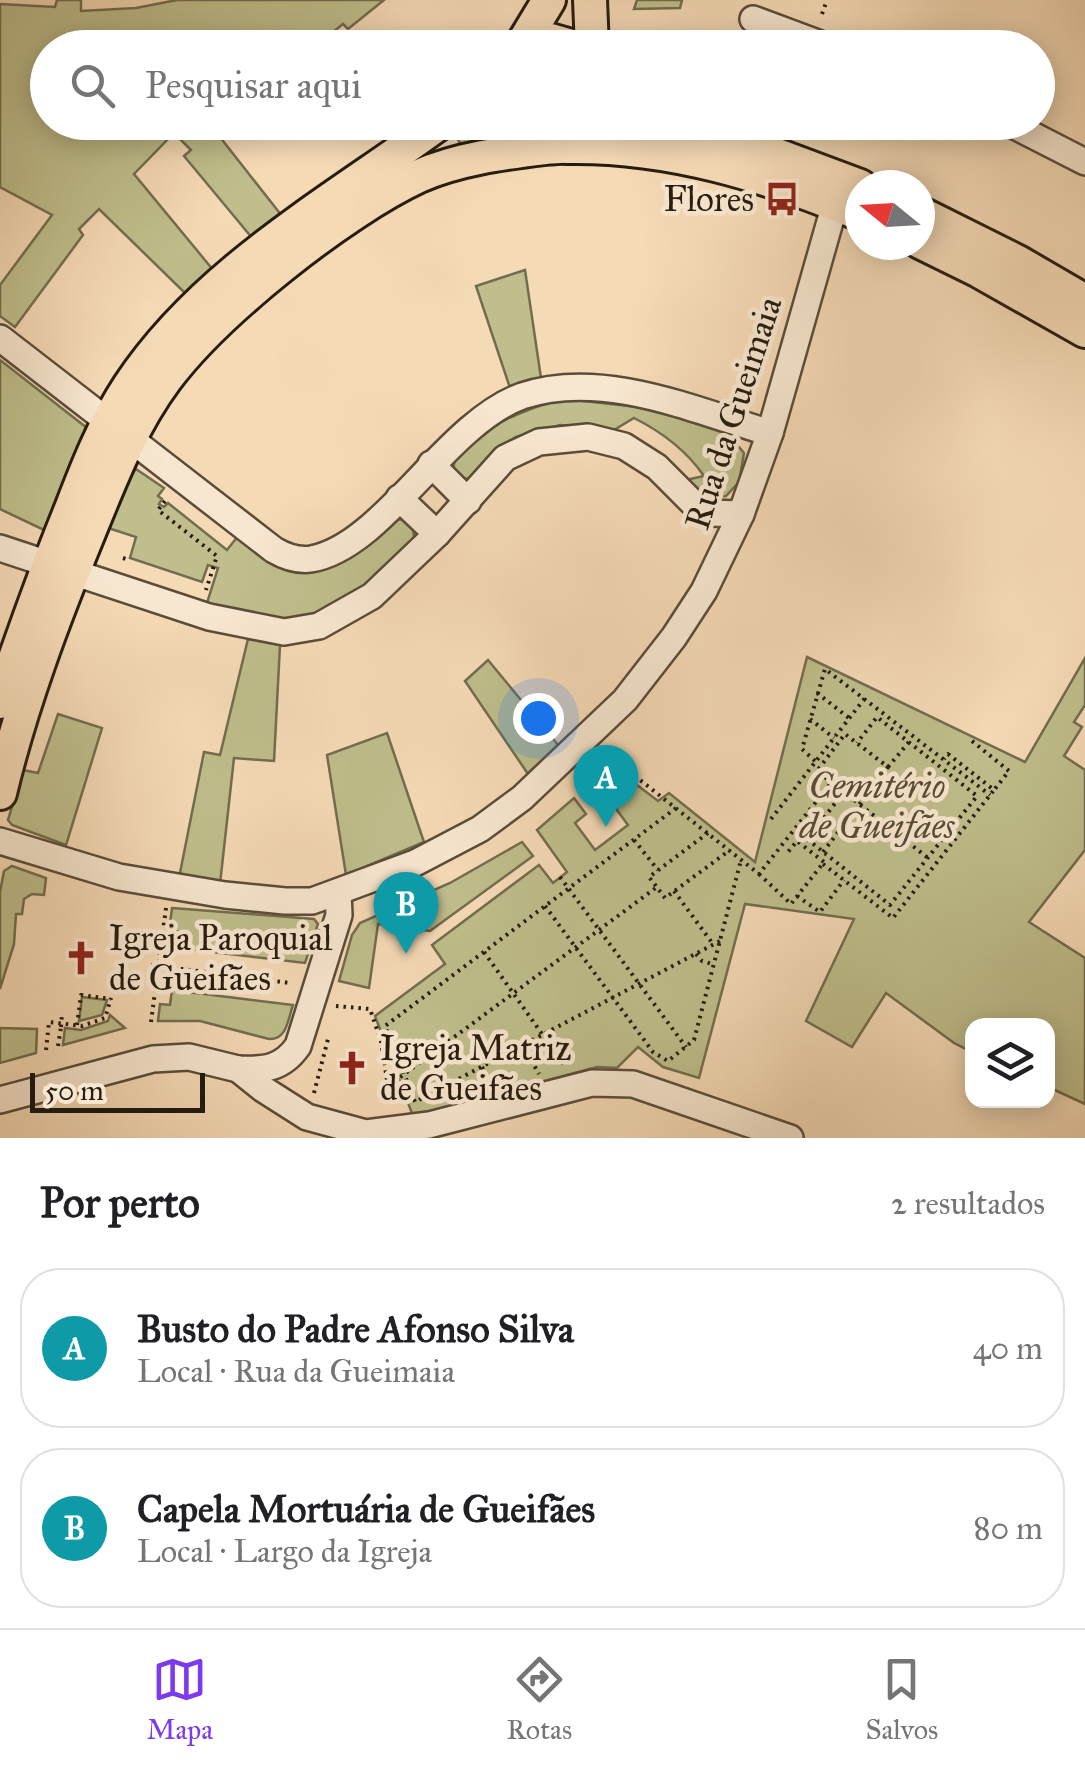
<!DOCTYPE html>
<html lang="pt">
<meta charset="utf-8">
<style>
body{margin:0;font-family:"IM FELL Great Primer",serif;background:#f6f6f6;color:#202124}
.controls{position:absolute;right:30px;bottom:30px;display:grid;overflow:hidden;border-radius:20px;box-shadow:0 5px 25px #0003}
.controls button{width:90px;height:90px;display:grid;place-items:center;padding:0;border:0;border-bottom:2px solid #e0e0e0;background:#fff;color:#202124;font:50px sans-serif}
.compass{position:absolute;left:845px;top:170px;width:90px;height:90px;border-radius:50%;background:#fff;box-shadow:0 5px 25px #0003;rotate:288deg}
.scale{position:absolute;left:30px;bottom:25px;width:175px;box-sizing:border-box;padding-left:10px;border:5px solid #261c0f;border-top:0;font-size:28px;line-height:35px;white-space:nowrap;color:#261c0f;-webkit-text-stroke:8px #f8e7d0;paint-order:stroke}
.you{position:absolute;left:538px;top:718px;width:35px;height:35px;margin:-25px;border:8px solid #fff;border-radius:50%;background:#1a73e8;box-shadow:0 0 0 15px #1a73e833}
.badge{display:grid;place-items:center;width:65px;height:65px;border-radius:50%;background:#7c3aed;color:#fff;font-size:32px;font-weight:700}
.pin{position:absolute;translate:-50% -82px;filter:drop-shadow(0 2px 5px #0008)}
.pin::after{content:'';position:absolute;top:52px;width:35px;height:30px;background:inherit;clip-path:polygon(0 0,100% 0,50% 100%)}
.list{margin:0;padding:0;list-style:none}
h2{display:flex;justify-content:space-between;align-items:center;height:130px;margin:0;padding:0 40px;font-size:42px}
h2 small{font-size:32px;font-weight:400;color:#757577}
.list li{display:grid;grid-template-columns:65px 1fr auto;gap:30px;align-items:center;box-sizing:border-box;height:160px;margin:0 20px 20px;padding:0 20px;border:2px solid #e0e0e0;border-radius:40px}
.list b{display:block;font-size:38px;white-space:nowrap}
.list p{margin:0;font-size:32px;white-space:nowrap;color:#757577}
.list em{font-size:32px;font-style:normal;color:#757577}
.icon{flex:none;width:55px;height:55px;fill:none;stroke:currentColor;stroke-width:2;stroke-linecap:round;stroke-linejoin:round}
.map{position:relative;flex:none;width:1085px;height:1138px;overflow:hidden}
.search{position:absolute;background:#fff;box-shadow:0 5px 25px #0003;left:30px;right:30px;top:30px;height:110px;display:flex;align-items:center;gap:25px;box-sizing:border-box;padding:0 35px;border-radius:55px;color:#757577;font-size:38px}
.sheet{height:490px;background:#fff}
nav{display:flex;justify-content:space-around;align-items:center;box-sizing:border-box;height:140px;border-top:2px solid #e0e0e0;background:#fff;font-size:28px;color:#757577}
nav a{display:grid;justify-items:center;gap:5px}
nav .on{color:#7c3aed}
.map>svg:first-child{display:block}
</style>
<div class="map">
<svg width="1085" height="1138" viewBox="0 0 1085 1138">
<rect width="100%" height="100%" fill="#f5dab6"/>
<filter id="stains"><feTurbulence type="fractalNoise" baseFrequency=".002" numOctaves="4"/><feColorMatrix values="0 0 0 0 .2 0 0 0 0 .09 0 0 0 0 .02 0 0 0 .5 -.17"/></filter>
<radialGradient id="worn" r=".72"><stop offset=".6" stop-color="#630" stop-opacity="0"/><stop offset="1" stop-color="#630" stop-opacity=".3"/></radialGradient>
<g fill="#bfbe8c" stroke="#726d4e" stroke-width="2.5">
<path d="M57,0H81V11L136,8L177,0H384L348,29L343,24L319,43L321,47L48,48V122L226,123L216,132L282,216L253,239L184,156L191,150L174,133L134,174L214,271L187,295L99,209L79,229L83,235L15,327L0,316V285L52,215L0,187V4L55,7Z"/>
<path d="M637,0H682L680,8L634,9Z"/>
<path d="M457,123H494L511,143L465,152L451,127Z"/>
<path d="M525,270L541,378L510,388L476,286Z"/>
<path d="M0,360L87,428L44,530L0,509Z"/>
<path d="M565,399L638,407L675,417L728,434L744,453L739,482L726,496L709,498L686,480L704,476C686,450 662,432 634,418L614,430L560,425L516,437L499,447L468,479L461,478L453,469C457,434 534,405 565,399Z"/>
<path d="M136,469L164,488L158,496L162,499L159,504L164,507L168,503L227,550L238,536C250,546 263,558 276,566C322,590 362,541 397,520L403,519L413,526L414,539C389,574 329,619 284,619C258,619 232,611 207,603L218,568L208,565L202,582L130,558L136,537L108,528L132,473Z"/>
<path d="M248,639L280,645L274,761L234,758L220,884L179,878L204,752L220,755Z"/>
<path d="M807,657L1025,762L1085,658V705L1074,722L1082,727L1064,756L1085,770V850L1029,922L1085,958V1104L1048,1087V1026H972V1052L954,1043L886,993L852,1047L806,1021L854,919L745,904L699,1078L663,1067L638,1047L617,1068L597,1067L413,1116L375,1016L445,964L432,945L539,865L553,883L567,872L537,830L574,798L586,814L575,823L595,850L628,825L608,798L596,807L583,789L607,762L658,801L669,793L755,862Z"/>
<path d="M488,660L559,746L528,774L465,681Z"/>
<path d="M58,714L102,728L66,845L12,825L8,820L23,770L38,773Z"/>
<path d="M387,733L424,842L346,875L327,755Z"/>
<path d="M522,842L533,856L430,931L378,924L369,988L339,981L352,935L360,923L450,883Z"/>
<path d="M12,866L46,878L44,895L32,894L24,899L22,914H16L14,944L0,989V892L4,871Z"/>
<path d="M172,908L314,919L318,924L305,963L178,948L180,932L169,931Z"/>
<path d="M172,990L293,1005C288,1019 287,1040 269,1039L200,1021H158L160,1004L170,1005Z"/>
<path d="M82,997L107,1000L102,1015L79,1021Z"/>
<path d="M110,1015L125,1028L63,1045L65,1028L81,1030L108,1021Z"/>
<path d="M0,1028L37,1029L36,1053L0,1063Z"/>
</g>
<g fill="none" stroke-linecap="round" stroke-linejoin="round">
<g stroke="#5a4c39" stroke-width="30">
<g id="minor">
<path d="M753,19L831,48"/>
<path d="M1007,122L1085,162"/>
<path d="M0,338L274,550C286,557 297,561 311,559C383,547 445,424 522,396C602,369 694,410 770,433"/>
<path d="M431,464L468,501"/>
<path d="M399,498L437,534"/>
<path d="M0,548L209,617L284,632L319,626L372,596L437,534L505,458L539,442L588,437L624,446L657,467L699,509L710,513L741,514"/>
<path d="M0,841L119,877L225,895L285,901H312L415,863L480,829L522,798L625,700L674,637L704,591L741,514L770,433L835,204"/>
<path d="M238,1069C264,1070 282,1069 298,1046L339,915L338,893"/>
<path d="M0,1100L153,1059L189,1057L238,1069L263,1089L307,1117L366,1133L429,1125L592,1083L633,1084L790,1138"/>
</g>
</g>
<g stroke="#261c0f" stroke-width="38">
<g id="major">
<path d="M590,0L592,48"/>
<path d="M520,48L549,0"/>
<path d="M525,48L550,40L578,48"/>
<path d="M506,122C529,155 574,157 597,122"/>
<path d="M661,122L777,155L860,186"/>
<path d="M566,147C669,145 765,175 860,214"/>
<path d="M920,213L1018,262L1085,301"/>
<path d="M920,242L979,271L1085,331"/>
<path d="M0,702C22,637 45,573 71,509C87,467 104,424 129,386C204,272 333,201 441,122"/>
<path d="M0,793C21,705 54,618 88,535C110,481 131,426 166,379C216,312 343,211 419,176C457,159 503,153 545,148"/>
</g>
</g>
<g stroke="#261c0f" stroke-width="4" stroke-dasharray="2.5 5" stroke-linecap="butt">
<path d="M822,14L827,0"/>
<path d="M165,501L158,510L217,556L206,590"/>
<path d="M123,558L129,560"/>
<path d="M817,693L849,718"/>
<path d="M810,719L834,738"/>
<path d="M972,741L1009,771L994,790"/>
<path d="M611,757L759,874L831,783"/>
<path d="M815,761L802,749L825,669L990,795"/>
<path d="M888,767L909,742"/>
<path d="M844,792L807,839L890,905L977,796L877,717L857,743"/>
<path d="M676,808L385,1026L415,1102L720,941"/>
<path d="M771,819L865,698"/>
<path d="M708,833L649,877L665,898L730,850"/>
<path d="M634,840L658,870"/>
<path d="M823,852L888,767L845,734L817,771L928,858"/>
<path d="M823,864L893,918L994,790L948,754L944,759"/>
<path d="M759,874L791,904L824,862L797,841L788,852"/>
<path d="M560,877L686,1047"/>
<path d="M674,891L713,944"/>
<path d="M797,896L820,912L844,880"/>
<path d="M545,906L653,1052L668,1061L694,1040L741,860"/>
<path d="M484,952L564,1065"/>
<path d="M696,954L702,961L712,964"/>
<path d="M151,965L290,983"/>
<path d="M336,1006L370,1009L381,1041L391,1106"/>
<path d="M151,1022L166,908"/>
<path d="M77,1025L81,995L111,999"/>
<path d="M58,1046L61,1027"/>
<path d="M46,1050L49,1022L82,1026L105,1018L111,998"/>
<path d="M531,1060L539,1074"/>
<path d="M482,1067L491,1084"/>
<path d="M388,1086L657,887"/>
<path d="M314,1093L328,1039"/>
</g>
<use href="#minor" stroke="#f8e7d0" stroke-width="25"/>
<use href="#major" stroke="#f5dab6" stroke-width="32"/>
<path stroke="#261c0f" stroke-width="4" stroke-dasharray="2.5 5" stroke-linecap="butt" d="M61,1027L62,1014"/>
</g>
<defs>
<g id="bus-bare" transform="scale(2.7)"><path d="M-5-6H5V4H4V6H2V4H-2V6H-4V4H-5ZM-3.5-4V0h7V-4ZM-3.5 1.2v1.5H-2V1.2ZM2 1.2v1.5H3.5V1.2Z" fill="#8f2418" stroke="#f8e7d0" stroke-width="2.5" paint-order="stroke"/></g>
<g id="church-bare" transform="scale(2.7)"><path d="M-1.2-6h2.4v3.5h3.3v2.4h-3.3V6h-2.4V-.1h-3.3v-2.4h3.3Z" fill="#8f2418" stroke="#f8e7d0" stroke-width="2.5" paint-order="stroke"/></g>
</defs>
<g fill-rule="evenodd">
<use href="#bus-bare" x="782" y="199"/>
<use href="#church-bare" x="81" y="958"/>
<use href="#church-bare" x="352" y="1068"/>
</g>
<g text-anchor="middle" stroke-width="9" stroke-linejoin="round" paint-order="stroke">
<g font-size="35" fill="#261c0f" stroke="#f8e7d0" text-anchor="start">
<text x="754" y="211" text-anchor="end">Flores</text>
<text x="109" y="950">Igreja Paroquial<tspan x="109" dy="40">de Gueifães</tspan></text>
<text x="380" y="1060">Igreja Matriz<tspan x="380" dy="40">de Gueifães</tspan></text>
</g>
<g font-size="35" fill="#261c0f" stroke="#f8e7d0">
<text transform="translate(733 413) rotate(-72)" y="12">Rua da Gueimaia</text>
</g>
<g font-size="35" font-style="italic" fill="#544d34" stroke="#f8e7d0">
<text x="877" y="798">Cemitério<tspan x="877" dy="40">de Gueifães</tspan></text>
</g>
</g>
<rect width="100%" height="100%" filter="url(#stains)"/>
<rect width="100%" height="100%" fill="url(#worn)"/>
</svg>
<div class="controls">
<button><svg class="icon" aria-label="layers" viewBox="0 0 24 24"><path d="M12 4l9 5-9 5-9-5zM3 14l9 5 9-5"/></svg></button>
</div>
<svg class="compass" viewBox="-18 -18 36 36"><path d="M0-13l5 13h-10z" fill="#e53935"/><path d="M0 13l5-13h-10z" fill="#757577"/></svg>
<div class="scale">50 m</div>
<div class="you"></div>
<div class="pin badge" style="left:606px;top:827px;background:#0f9aa8">A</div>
<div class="pin badge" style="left:406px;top:954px;background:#0f9aa8">B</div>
<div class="search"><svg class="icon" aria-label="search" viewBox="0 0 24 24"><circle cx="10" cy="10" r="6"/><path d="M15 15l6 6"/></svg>Pesquisar aqui</div>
</div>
<section class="sheet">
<h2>Por perto<small>2 resultados</small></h2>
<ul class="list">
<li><span class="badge" style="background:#0f9aa8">A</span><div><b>Busto do Padre Afonso Silva</b><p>Local · Rua da Gueimaia</p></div><em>40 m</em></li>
<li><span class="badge" style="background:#0f9aa8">B</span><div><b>Capela Mortuária de Gueifães</b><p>Local · Largo da Igreja</p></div><em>80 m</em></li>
</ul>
</section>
<nav>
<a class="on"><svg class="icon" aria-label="map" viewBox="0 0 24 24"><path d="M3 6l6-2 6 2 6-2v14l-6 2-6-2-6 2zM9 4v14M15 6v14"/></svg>Mapa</a>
<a><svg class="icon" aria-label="directions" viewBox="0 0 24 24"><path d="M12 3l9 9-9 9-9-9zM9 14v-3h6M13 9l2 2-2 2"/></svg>Rotas</a>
<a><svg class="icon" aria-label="saved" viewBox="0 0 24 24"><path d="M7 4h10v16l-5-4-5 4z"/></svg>Salvos</a>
</nav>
